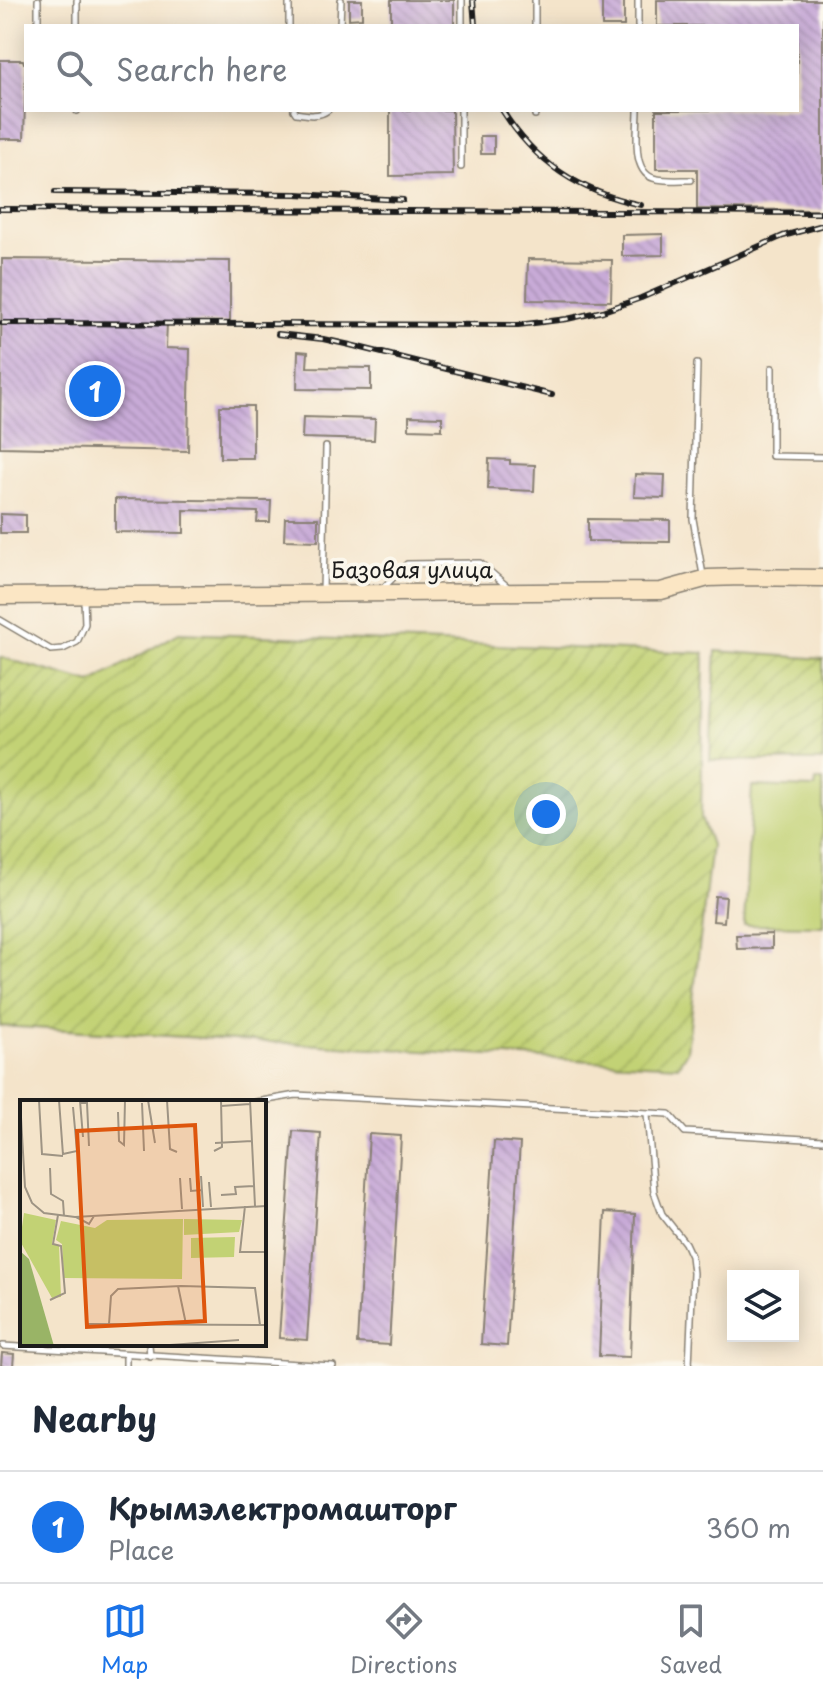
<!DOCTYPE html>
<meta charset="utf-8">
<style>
body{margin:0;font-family:"Playpen Sans",sans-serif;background:#f2f2f3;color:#1f2937}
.controls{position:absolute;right:24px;bottom:24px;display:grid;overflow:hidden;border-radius:0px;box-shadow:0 4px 20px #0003}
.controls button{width:72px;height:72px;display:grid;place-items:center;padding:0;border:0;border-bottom:2px solid #e0e1e3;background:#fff;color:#1f2937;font:40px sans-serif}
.you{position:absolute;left:546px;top:814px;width:28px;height:28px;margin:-20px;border:6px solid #fff;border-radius:50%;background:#1a73e8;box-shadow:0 0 0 12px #1a73e833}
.badge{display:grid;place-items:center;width:52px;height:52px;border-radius:50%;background:#1a73e8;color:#fff;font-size:26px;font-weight:700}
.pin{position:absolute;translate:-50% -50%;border:4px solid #fff;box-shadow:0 2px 8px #0006}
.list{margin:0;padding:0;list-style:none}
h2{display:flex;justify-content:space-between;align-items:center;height:104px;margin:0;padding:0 32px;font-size:34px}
h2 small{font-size:26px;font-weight:400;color:#747a83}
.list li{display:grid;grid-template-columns:52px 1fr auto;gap:24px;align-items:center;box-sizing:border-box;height:112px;padding:0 32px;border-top:2px solid #e0e1e3}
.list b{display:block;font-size:30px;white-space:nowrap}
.list p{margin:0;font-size:26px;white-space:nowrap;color:#747a83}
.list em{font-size:26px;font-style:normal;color:#747a83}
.icon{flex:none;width:44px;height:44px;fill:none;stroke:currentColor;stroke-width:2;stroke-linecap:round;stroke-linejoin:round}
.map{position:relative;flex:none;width:823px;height:1366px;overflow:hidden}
.search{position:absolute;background:#fff;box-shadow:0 4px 20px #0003;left:24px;right:24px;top:24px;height:88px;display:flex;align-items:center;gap:20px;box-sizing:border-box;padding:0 28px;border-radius:0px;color:#747a83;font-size:30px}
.sheet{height:216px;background:#fff}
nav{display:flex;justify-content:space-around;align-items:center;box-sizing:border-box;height:112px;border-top:2px solid #e0e1e3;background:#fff;font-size:22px;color:#747a83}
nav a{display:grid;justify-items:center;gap:4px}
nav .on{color:#1a73e8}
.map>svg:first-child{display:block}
</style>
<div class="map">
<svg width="823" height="1366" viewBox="0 0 823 1366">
<defs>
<pattern id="garden-furrows" width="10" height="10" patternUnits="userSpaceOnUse" patternTransform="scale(2)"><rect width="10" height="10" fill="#c2d274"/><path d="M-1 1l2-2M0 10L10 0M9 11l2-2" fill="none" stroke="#a6b464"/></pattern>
<pattern id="building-back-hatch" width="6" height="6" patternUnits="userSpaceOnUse" patternTransform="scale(2)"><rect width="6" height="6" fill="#c8aad7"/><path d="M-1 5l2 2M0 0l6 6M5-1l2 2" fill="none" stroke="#ab92b8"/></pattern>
</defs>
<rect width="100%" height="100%" fill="#fbf7ec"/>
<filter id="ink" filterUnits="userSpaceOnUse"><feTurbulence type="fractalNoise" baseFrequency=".0125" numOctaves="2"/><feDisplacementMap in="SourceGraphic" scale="16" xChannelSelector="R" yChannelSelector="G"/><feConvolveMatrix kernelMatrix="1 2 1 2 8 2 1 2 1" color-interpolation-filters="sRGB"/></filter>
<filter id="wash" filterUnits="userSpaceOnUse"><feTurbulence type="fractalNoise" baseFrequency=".006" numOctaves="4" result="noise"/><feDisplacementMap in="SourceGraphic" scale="32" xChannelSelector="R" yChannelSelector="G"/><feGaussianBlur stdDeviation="1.8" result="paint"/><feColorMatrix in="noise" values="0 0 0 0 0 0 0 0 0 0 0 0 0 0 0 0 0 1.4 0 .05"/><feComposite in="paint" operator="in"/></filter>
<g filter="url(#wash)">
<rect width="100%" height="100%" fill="#f4e4ca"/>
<path fill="#c2d274" stroke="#6f7748" stroke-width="2" d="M816,781H823V926L744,925L752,786L815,788Z"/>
<g fill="url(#garden-furrows)" stroke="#6f7748" stroke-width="2">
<path d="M179,633L704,653L701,817L711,845L687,1051L678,1066L0,1026V657L91,683Z"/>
<path d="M716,651L823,659V761L710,760Z"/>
</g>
<g id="blocks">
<g fill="url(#building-back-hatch)">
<path d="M349,0H362V18L349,19Z"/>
<rect x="391" y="0" width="63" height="26"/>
<rect x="602" y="0" width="22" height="26"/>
<path d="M657,0H823V210L697,209V169H656V110H797V26H657Z"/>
<path d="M0,60H23L24,63H26L24,139H0Z"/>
<path d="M390,110H452L453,175L390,176Z"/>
<path d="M480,136H494V154H481Z"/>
<path d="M663,234V255L622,256V235Z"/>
<path d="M2,259L230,261V323L167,322L166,348L190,349L188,451L0,447Z"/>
<path d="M528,259L612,260L611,301L527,300Z"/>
<path d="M298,351L308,352L307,367L371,368V390L297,389Z"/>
<rect x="220" y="406" width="33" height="52"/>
<path d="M409,416L442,417V430L409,429Z"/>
<path d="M303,417L375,419L374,440L302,438Z"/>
<path d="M489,459L510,460V464L535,465L534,491L488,489Z"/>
<path d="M635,474L665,475L664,498L634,497Z"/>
<path d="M115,499L271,501L270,522H257L258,512L184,510V533L115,532Z"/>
<path d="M0,514L26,515V533H0Z"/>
<path d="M285,518H318V541L284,540Z"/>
<path d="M588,519L670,520V542L588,541Z"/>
<path d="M715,896L726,897L724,922L713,921Z"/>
<path d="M772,934V948L737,949L736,935Z"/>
<path d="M293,1131L321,1133L307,1340L279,1338Z"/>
<path d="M369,1134L401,1136L389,1345L357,1343Z"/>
<path d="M494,1141L520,1143L507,1346L481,1344Z"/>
<path d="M605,1212L635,1214L630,1357L599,1356Z"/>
<path d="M2,1353L14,1354L13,1366H1Z"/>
</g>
</g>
</g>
<g filter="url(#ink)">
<use href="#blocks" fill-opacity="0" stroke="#888073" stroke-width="2"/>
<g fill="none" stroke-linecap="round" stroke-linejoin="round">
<g stroke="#888073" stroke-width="8">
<g id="lane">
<path d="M38,0V26"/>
<path d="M535,0V26"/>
<path d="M638,0V26"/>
<path d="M77,26V0"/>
<path d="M289,26V0"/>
<path d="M340,26L341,0"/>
<path d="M462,26V0"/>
<path d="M294,110L296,113C308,115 319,117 328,110"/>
<path d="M535,110V115"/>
<path d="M638,110C638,131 630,175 657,179C668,181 680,180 691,180"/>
<path d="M77,111V110"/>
<path d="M461,167V110"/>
<path d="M697,364L693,519L703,575"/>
<path d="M772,368V456L823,457"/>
<path d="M382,589L407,564L480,563L509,588"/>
<path d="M323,592L326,447"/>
<path d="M0,620L51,650L63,649L77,642L85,624L84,599"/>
<path d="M256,1102L296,1095L669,1114L685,1132L823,1140"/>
<path d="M647,1114L654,1192L662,1214L685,1243L691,1256L693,1273L689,1366"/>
<path d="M149,1344L150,1356"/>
<path d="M3,1346L333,1366"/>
<path d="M126,1366V1355"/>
</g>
</g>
<g stroke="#888073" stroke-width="19">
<path id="secondary" d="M0,596L661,591L708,578L742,577L823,578"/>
</g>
<use href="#lane" stroke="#fff" stroke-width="5"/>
<use href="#secondary" stroke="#fbe6c4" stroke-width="16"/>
<g stroke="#1c1c1c" stroke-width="6">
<g id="rail">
<path d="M473,0L475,26"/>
<path d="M502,110C535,163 580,192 641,205"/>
<path d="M55,192L297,194L403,200"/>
<path d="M0,209L823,213"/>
<path d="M2,323L518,325L567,319L603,311L641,298L783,236L823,225"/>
<path d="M278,334L323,339L350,345L552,395"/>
</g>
</g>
<use href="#rail" stroke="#fbf7ec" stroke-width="3" stroke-dasharray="9" stroke-linecap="butt"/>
</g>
</g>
<g text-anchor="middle" stroke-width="7" stroke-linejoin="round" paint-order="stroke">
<g font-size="22" fill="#1c1c1c" stroke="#fbf7ec">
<text x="412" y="578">Базовая улица</text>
</g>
</g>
<g transform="translate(20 1100)">
<rect width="246" height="246" fill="#f4e4ca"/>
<path d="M215,137L214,157L171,158V138Z" fill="#c2d274"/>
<path d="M0,151L9,159L34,246H0Z" fill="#99b466"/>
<path d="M4,113L36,120L32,144L39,145L41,197L32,198L0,141Z" fill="#c2d274"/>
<path d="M163,119L162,179L44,178L42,144L36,140L41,121L75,128L87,120ZM164,119L222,120L219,132L164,135Z" fill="#c2d274"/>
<path fill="none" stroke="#9e9484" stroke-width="2" d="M0,0L5,87L12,103L24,113L55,117L246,106M19,0L22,54L43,56M39,0L43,55M128,0L135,43M147,0L150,49L157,52M230,0L235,106M60,1L63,37M61,3H67L69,46M122,3L124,51M201,6L230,4M98,12L99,41L104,45L105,0M195,43L232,41M194,51L202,47L201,0M43,54L57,51L53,7M30,68L31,94L43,101L44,116M181,76L183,107M160,78L162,109M170,78L171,91L182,90M189,82L191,107M201,95L216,94L215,87L234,86M225,106L220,152H245M56,117L69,124L74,116M158,186L166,224M30,200L45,193L41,146L33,144L38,115M68,224L246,225M89,224L91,196L98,189L161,186L235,188L240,225M136,246L219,240"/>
<path fill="#de560d" fill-opacity="0.15" stroke="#de560d" stroke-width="4" d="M175,25L185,221L67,227L57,31Z"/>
<rect width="246" height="246" fill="none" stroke="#1c1c1c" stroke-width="4"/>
</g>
</svg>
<div class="controls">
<button><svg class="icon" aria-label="layers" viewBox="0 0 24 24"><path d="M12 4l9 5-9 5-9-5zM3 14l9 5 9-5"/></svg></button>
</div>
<div class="you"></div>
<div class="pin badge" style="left:95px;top:391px">1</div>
<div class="search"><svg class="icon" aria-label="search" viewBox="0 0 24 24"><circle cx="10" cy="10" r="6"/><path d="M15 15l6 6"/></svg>Search here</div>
</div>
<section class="sheet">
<h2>Nearby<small></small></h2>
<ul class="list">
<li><span class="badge">1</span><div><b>Крымэлектромашторг</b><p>Place</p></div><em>360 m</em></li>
</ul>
</section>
<nav>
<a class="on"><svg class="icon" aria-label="map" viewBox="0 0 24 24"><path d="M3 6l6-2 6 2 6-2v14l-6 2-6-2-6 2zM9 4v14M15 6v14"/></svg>Map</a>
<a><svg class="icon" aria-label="directions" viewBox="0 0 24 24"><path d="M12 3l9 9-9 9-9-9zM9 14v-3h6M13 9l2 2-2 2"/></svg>Directions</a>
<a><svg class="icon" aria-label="saved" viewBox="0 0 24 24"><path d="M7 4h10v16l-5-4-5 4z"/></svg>Saved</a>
</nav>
